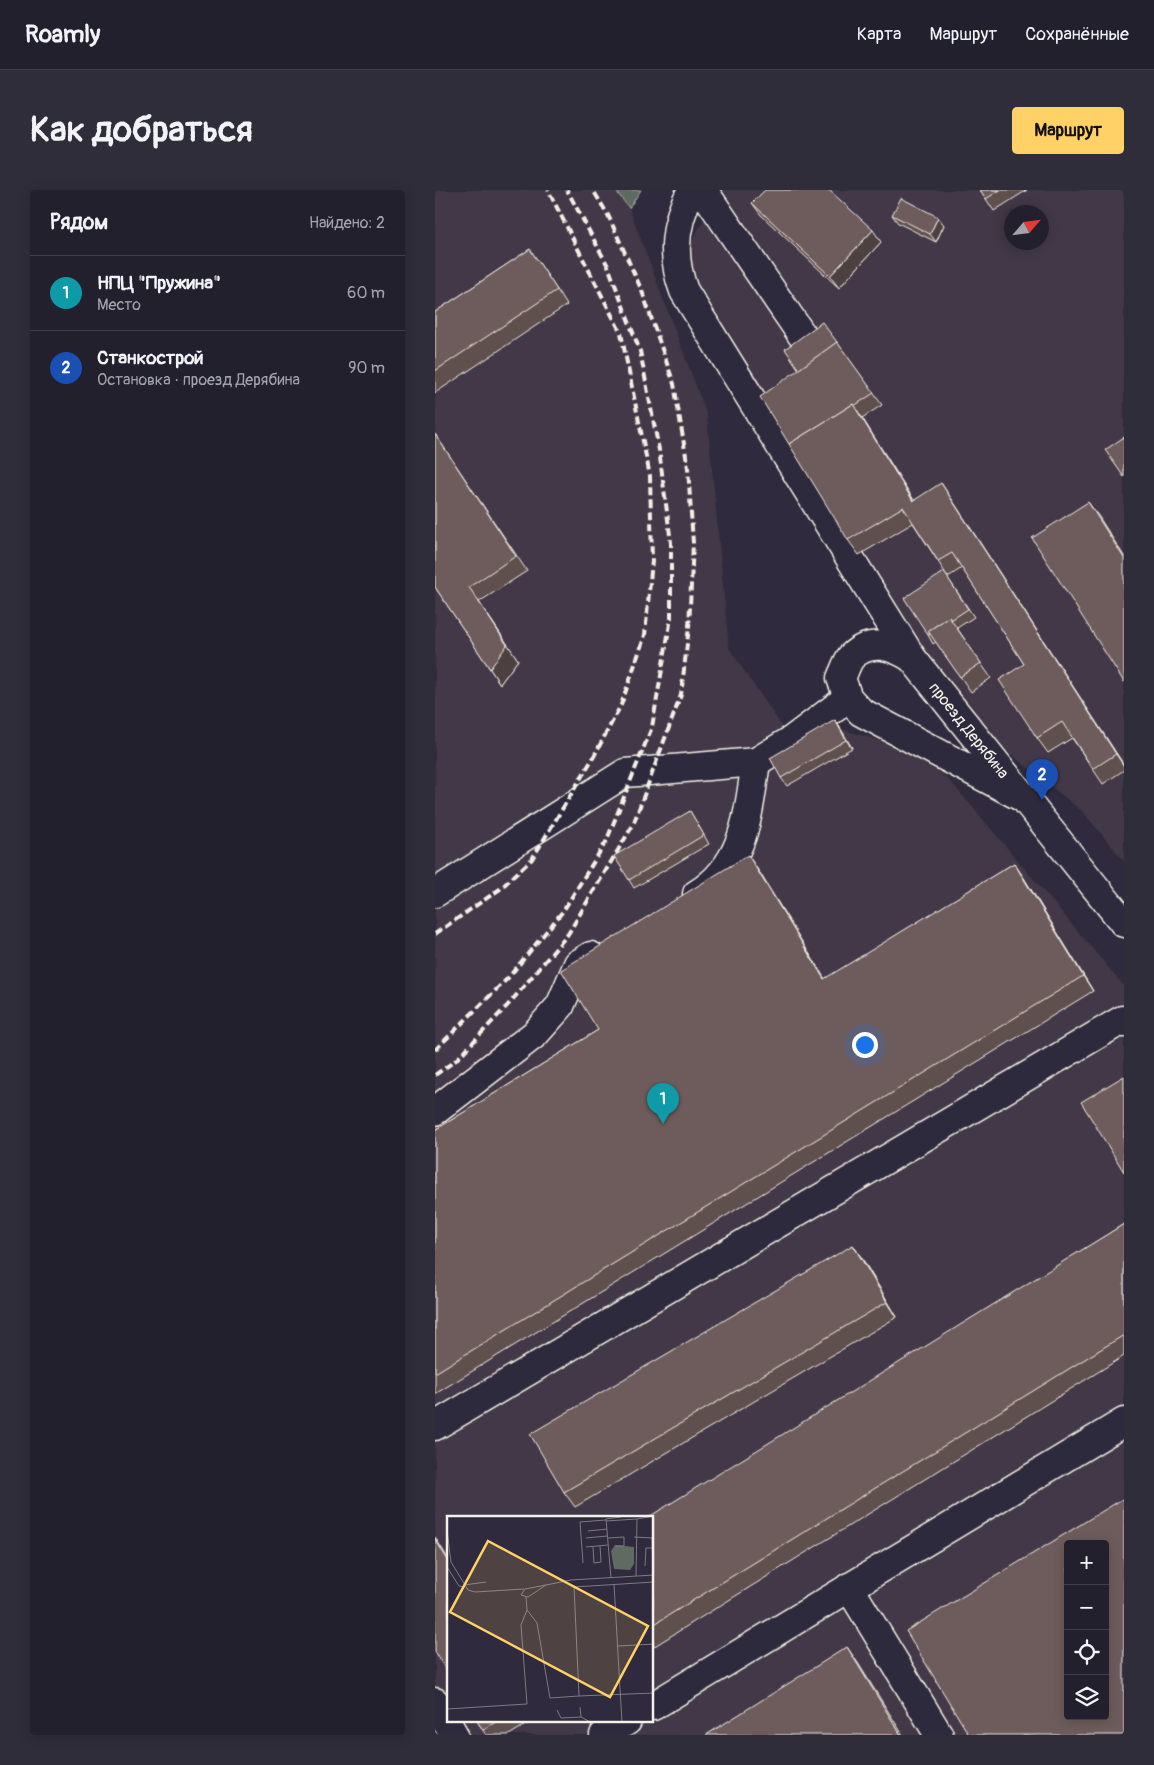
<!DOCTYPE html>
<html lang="ru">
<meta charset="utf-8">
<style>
body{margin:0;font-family:Pangolin,sans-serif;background:#2f2d3a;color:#f1f3f6}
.controls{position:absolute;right:15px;bottom:15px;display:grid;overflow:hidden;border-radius:5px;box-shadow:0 2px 12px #0003}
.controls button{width:45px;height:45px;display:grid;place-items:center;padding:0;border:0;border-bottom:1px solid #403e4a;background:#23202e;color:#f1f3f6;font:25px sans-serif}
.compass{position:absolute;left:569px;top:15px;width:45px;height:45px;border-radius:50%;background:#23202e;box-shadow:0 2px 12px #0003;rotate:62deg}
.you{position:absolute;left:429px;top:854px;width:18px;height:18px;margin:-12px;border:4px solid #fff;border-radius:50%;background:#1a73e8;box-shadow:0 0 0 8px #1a73e833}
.badge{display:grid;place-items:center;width:32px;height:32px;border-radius:50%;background:#ffd166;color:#fff;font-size:16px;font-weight:700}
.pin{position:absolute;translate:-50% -41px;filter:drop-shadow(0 1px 2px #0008)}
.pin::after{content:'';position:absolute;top:26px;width:18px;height:15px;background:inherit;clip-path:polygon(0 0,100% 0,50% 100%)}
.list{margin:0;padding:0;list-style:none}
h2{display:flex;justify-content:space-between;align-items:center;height:65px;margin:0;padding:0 20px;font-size:21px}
h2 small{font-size:16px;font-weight:400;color:#a3a3aa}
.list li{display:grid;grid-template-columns:32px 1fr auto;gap:15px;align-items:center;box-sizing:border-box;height:75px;padding:0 20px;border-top:1px solid #403e4a}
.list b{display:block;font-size:19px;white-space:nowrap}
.list p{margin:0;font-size:16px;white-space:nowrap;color:#a3a3aa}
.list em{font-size:16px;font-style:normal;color:#a3a3aa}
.icon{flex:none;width:28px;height:28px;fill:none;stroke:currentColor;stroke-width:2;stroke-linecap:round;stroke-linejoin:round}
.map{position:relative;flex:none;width:689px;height:1545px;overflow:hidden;border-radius:5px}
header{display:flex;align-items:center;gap:30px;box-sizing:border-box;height:70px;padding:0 25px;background:#23202e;border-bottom:1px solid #403e4a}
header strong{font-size:24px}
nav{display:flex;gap:28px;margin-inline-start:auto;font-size:18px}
.intro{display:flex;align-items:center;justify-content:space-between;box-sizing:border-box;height:120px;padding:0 30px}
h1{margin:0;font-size:35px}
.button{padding:12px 22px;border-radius:5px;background:#ffd166;color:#111;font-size:18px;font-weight:700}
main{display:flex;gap:30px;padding:0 30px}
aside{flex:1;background:#23202e;border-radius:5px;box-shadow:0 2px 12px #0003}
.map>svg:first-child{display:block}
</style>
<header>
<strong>Roamly</strong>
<nav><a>Карта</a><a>Маршрут</a><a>Сохранённые</a></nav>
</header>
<div class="intro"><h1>Как добраться</h1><a class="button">Маршрут</a></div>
<main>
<aside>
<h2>Рядом<small>Найдено: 2</small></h2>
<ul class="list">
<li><span class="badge" style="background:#0f9aa8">1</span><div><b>НПЦ &quot;Пружина&quot;</b><p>Место</p></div><em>60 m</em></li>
<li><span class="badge" style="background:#1a4fb4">2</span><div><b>Станкострой</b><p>Остановка · проезд Дерябина</p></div><em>90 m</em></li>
</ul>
</aside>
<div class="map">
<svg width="689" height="1545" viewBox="0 0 689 1545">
<rect width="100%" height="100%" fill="#2f2a3d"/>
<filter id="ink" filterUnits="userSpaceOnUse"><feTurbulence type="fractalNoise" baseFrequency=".02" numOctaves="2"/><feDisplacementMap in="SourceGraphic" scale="10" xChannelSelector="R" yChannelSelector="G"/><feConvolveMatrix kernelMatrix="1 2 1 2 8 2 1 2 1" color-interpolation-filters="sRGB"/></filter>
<g filter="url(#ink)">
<g fill="#423946" fill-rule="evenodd">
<path d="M0,0H180L194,18L272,225L294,458L365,563L406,539L483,562L518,594L689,796V1545H0ZM14,1328H218V1531H14ZM633,1354H670V1526H633Z"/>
<path d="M287,0H689V671L648,622L536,532L442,403L242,76ZM576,22H606V52H576Z"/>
</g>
<path fill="#5f6b60" stroke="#aaaea4" d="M180,0H206L194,18Z"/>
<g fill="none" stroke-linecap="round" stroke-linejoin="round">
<g stroke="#f4f1e8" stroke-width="31">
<g id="minor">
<path d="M257,0C239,32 236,67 249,101L477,468"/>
<path d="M268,0L369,148"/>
<path id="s1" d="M590,609L426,522L413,508L406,488C409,482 412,472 416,467C435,448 458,456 477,468L689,733"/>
<path d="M0,703L190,583L321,572L357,550L413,508"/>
<path d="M262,704C311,674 313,623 321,572"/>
<path d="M0,921L100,844L125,816L143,774L156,766"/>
<path d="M0,1236L687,830L689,833"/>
<path d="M414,1397L504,1545"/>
<path d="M0,1512L19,1545"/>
<path d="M218,1516L689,1232"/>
<path d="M169,1545L192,1531"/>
</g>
</g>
<use href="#minor" stroke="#2f2a3d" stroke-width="28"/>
<g stroke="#f4f1e8" stroke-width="4" stroke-dasharray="8 4" stroke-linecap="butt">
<path d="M0,744L65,699L97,669L158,568L186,515L210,445L217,371L215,286L186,143L113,0"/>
<path d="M0,860L73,788L128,721L171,652L217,537L236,428V353L224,260L205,161L173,76L132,0"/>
<path d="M0,885L21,870L73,815L133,744L198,635L246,505L254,437L258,353L253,278L239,194L207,101L173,25L158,0"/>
</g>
</g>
<g fill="#5f4f4e" stroke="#f4f1e8">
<path d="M545,0H592L559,21Z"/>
<path d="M317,13L446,52L404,98L326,25Z"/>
<path d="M457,25L509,35L501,52L463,33Z"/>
<path d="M95,59L132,115L0,203V122Z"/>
<path d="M402,152L447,215L427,228L479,310L516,308L689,575V580L668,594L637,548L613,563L602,548L589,474L527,378L513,387L478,333L424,365L413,350Z"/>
<path d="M0,244L92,381L44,412L83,470L65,494L0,397Z"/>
<path d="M509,382L539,427L522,438L556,488L536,502L501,452L498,454L493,445Z"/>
<path d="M400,530L417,558L352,596L346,588Z"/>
<path d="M255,621L274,654L199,698L194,690Z"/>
<path d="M579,673L589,688L658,801L0,1204V940L163,840L323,680L390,789Z"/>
<path d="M689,1034V1166L218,1457V1328Z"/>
<path d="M418,1055L428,1070L462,1127L140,1317L129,1302Z"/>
<path d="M42,1531H97L74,1545H51Z"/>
</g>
<g fill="#4d4040" stroke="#f4f1e8">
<path d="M503,27L509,35L501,52L495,44Z"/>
<path d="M438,40L446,52L404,98L395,86Z"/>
<path d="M418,214L428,229L488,326L478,311Z"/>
<path d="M506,293L516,308L689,576L681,564Z"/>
<path d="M653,312L664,327L689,366V368Z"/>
<path d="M44,412L83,470L65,494L55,479Z"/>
<path d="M400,530L406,539L417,558L411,550Z"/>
<path d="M313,665L323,680L399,805L389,789Z"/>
<path d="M579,673L589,688L658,801L648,786Z"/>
<path d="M418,1055L428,1070L462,1127L452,1112Z"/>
<path d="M0,1347L14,1370V1372L0,1349Z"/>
<path d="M412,1457L423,1473L468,1545H466Z"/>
</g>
<g fill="#6e5c5b" stroke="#f4f1e8" fill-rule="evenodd">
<path d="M330,0H394L438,40L395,86L317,13Z"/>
<path d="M545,0H565L551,9Z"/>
<path d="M466,8L503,27L495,44L457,25Z"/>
<path d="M95,59L122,100L0,181V122Z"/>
<path d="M387,132L402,152L364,180L350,159Z"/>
<path d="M402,152L439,203L419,216L418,214L354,254L325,207Z"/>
<path d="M418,214L478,311L506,293L681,564L658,579L627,532L602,548L564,490L589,474L517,363L503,371L468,317L413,350L354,254Z"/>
<path d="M0,244L81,366L34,397L72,455L55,479L0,397Z"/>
<path d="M689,247V287L670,260Z"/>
<path d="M653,312L689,368V492L597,348Z"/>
<path d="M509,382L533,419L516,430L514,427L493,441L495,444L493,445L469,408Z"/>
<path d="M514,427L546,473L525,487L493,441Z"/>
<path d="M400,530L411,550L346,588L335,568Z"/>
<path d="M255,621L269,645L194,690L179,666Z"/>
<path d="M313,665L389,789L579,673L648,786L0,1183V940L163,840L126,780Z"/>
<path d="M689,886V982L646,912Z"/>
<path d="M689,1034V1145L218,1435V1328H212Z"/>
<path d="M418,1055L452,1112L129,1302L95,1244Z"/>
<path d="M689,1308V1545H534L471,1441ZM633,1354H670V1526H633Z"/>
<path d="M0,1349L14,1372V1485L0,1462Z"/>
<path d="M412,1457L466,1545H271Z"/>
<path d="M42,1531H62L48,1540Z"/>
</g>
</g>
<g text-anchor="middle" stroke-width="4" stroke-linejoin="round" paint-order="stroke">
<g font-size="16" fill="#f4f1e8" stroke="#2f2a3d">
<text dy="6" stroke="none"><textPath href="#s1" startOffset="408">проезд Дерябина</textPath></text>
</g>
</g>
<g transform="translate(12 1326)">
<rect width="206" height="206" fill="#2f2a3d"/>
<path d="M168,29L187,31V48L183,54L167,53L164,35Z" fill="#5f6b60"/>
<path fill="none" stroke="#7e7a81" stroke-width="1" d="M159,5L190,3M0,14L4,46L21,74L28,76L77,73M141,15L160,13M187,21L206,22M139,22L160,20M161,22L177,21V30H169M205,22L206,59M139,31L161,29M146,31L147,47L154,46L153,30M136,47L133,6L159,4M198,50L199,32H206M0,51L12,70L18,71M189,60L190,3L207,0M164,62L159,3L174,1M167,68L175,207M17,69L39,66M99,69L81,81L74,79L78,73L99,69L124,64L207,59M80,94L90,107L103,182L132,180L127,71L207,66M171,130L207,128M132,180L207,177M133,191L134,201L145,207M0,193L80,188L74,109L80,94L79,81M110,194L114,202L134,201"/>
<path fill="#ffd166" fill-opacity="0.15" stroke="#ffd166" stroke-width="2.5" d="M41,25L201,110L163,181L3,96Z"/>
<rect width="206" height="206" fill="none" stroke="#f4f1e8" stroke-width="2.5"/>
</g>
</svg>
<div class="controls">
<button>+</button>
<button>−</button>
<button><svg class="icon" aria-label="locate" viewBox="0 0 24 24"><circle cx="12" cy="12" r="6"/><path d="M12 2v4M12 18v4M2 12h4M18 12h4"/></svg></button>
<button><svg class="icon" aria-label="layers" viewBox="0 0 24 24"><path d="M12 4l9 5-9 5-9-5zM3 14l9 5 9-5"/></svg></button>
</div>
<svg class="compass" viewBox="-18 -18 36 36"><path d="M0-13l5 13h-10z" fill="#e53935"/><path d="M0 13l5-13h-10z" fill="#a3a3aa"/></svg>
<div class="you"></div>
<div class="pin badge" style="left:228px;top:934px;background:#0f9aa8">1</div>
<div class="pin badge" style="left:607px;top:610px;background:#1a4fb4">2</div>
</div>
</main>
